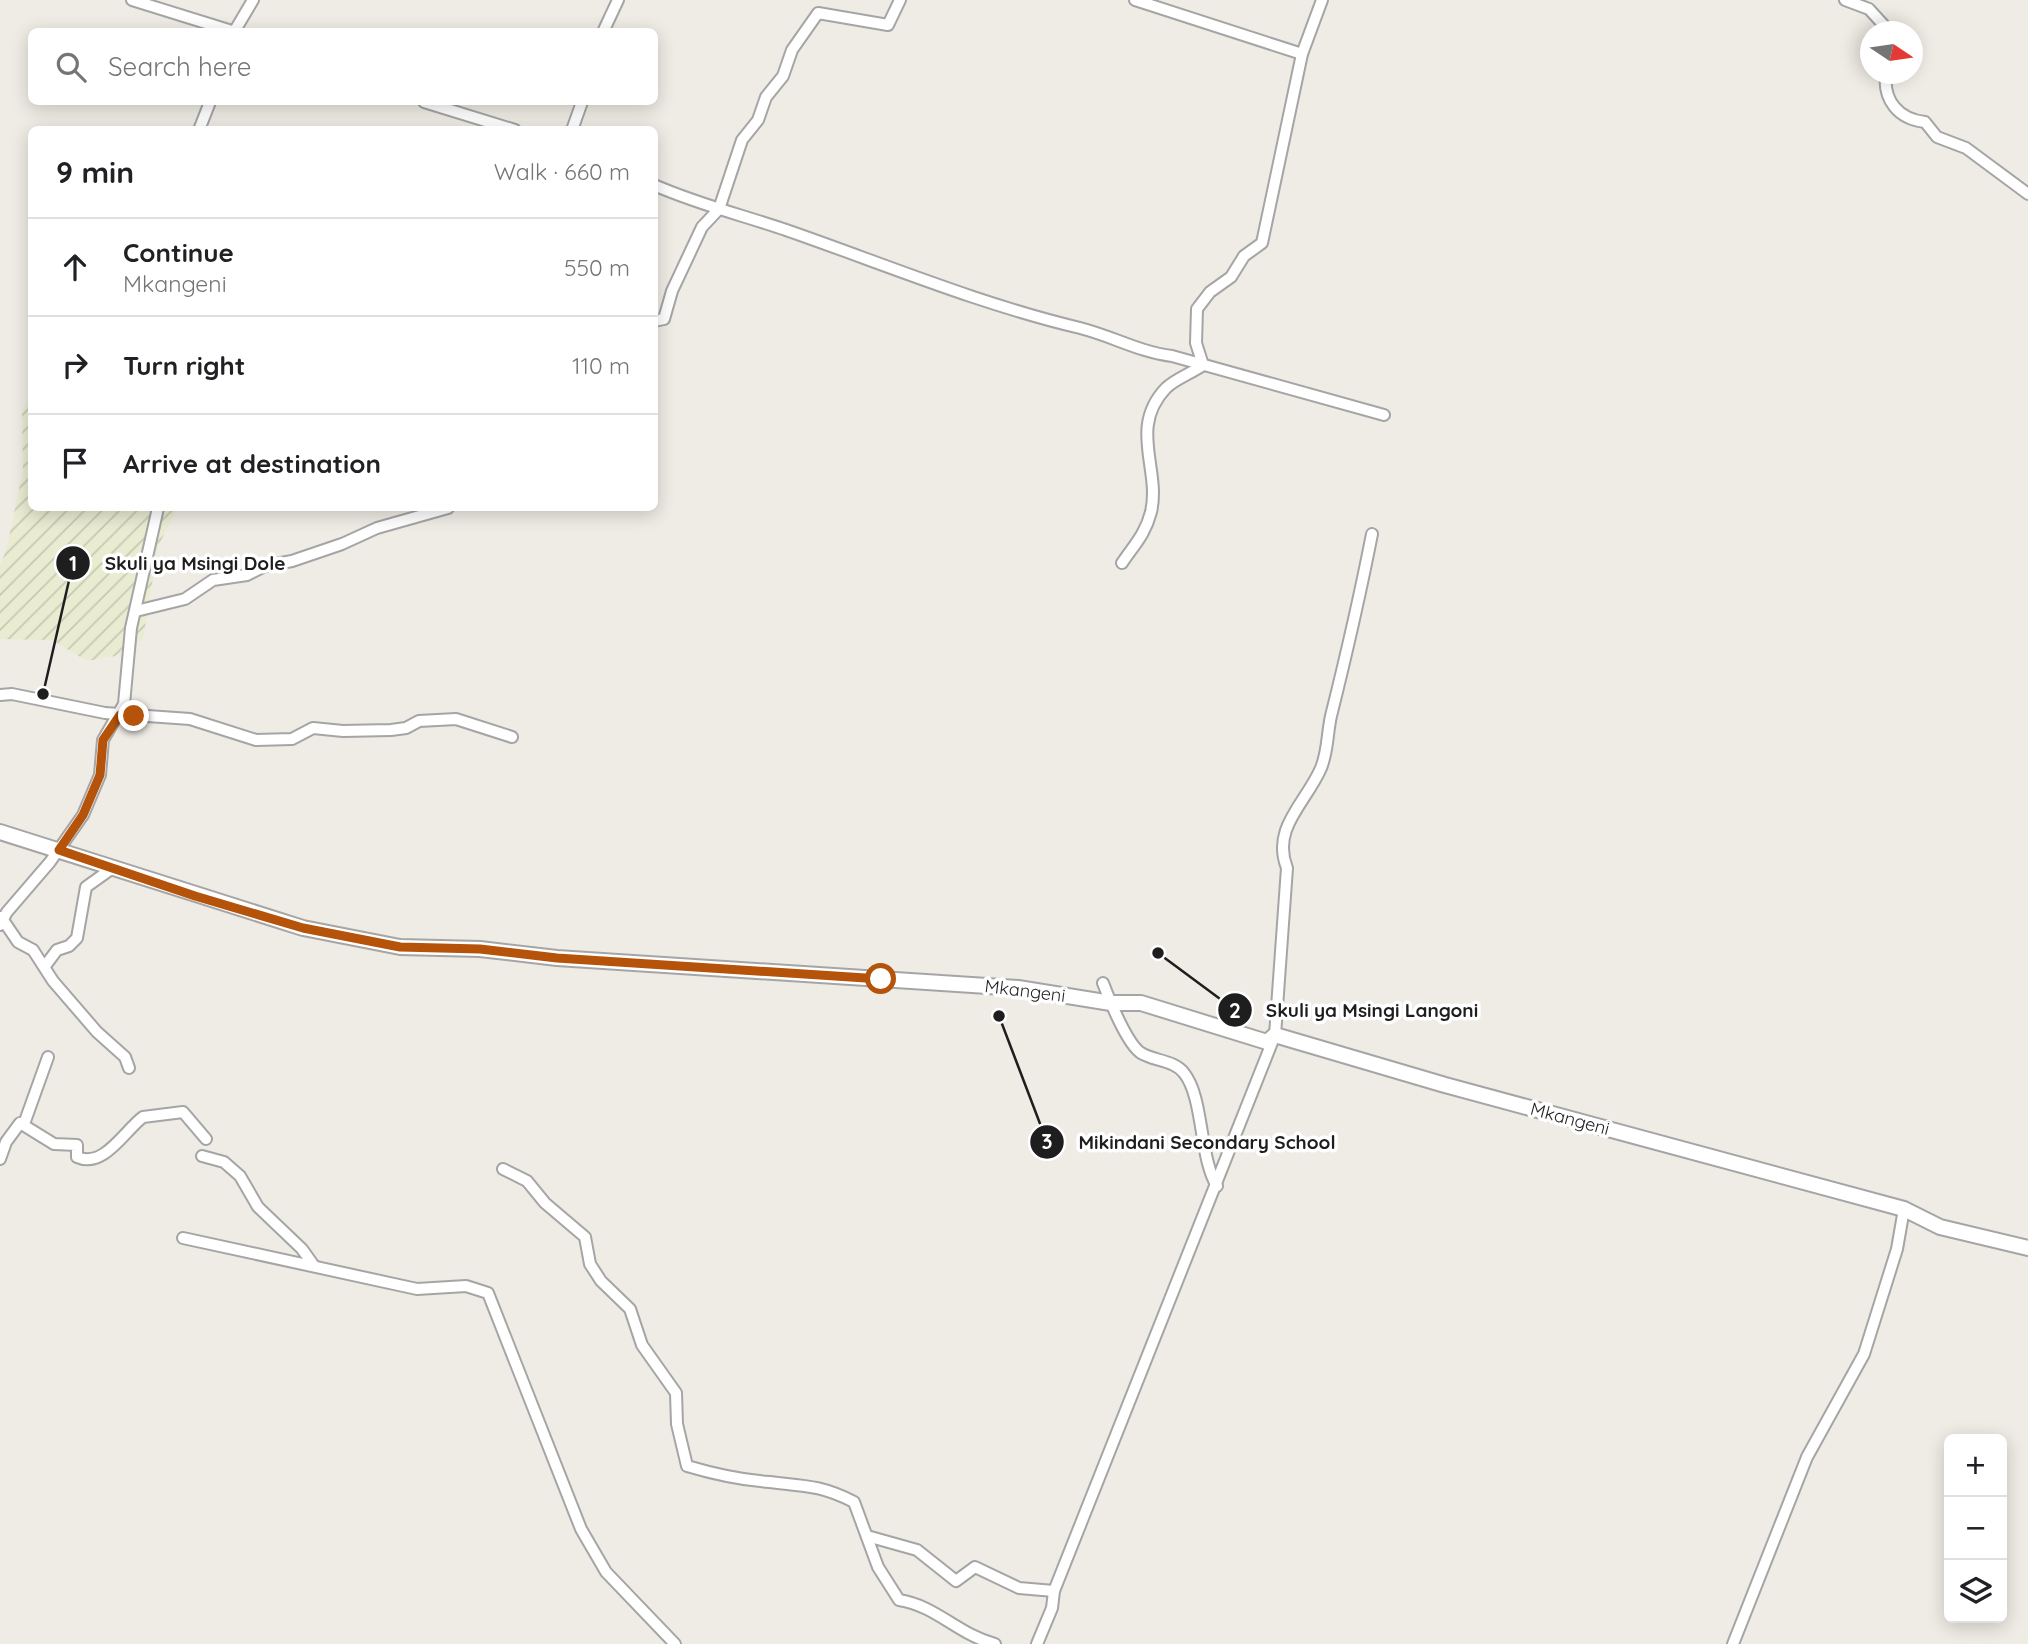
<!DOCTYPE html>
<meta charset="utf-8">
<style>
body{margin:0;font-family:Quicksand,sans-serif;background:#f6f6f6;color:#202124}
.controls{position:absolute;right:21px;bottom:21px;display:grid;overflow:hidden;border-radius:10px;box-shadow:0 4px 18px #0003}
.controls button{width:63px;height:63px;display:grid;place-items:center;padding:0;border:0;border-bottom:2px solid #e0e0e0;background:#fff;color:#202124;font:35px sans-serif}
.compass{position:absolute;left:1860px;top:21px;width:63px;height:63px;border-radius:50%;background:#fff;box-shadow:0 4px 18px #0003;rotate:103deg}
.stop{position:absolute;width:21px;height:21px;margin:-16px;border:5px solid #b45309;border-radius:50%;background:#fff}
.stop.end{background:#b45309;border-color:#fff;box-shadow:0 2px 7px #0008}
.list{margin:0;padding:0;list-style:none}
h2{display:flex;justify-content:space-between;align-items:center;height:91px;margin:0;padding:0 28px;font-size:30px}
h2 small{font-size:23px;font-weight:400;color:#757577}
.list li{display:grid;grid-template-columns:46px 1fr auto;gap:21px;align-items:center;box-sizing:border-box;height:98px;padding:0 28px;border-top:2px solid #e0e0e0}
.list b{display:block;font-size:26px;white-space:nowrap}
.list p{margin:0;font-size:23px;white-space:nowrap;color:#757577}
.list em{font-size:23px;font-style:normal;color:#757577}
.icon{flex:none;width:38px;height:38px;fill:none;stroke:currentColor;stroke-width:2;stroke-linecap:round;stroke-linejoin:round}
.map{position:relative;flex:none;width:2028px;height:1644px;overflow:hidden}
.search{position:absolute;background:#fff;box-shadow:0 4px 18px #0003;left:28px;top:28px;width:630px;height:77px;display:flex;align-items:center;gap:18px;box-sizing:border-box;padding:0 24px;border-radius:10px;color:#757577;font-size:26px}
.panel{position:absolute;background:#fff;box-shadow:0 4px 18px #0003;left:28px;top:126px;width:630px;height:385px;border-radius:10px}
.map>svg:first-child{display:block}
</style>
<div class="map">
<svg width="2028" height="1644" viewBox="0 0 2028 1644">
<defs>
<pattern id="farmland-furrows" width="10" height="10" patternUnits="userSpaceOnUse" patternTransform="scale(1.75)"><rect width="10" height="10" fill="#e9ecd1"/><path d="M-1 1l2-2M0 10L10 0M9 11l2-2" fill="none" stroke="#c7cab3"/></pattern>
</defs>
<rect width="100%" height="100%" fill="#efece5"/>
<path fill="url(#farmland-furrows)" d="M31,393L32,508H177L158,547L143,639L115,656L87,661L52,640L0,639V565L6,551L23,471L22,413Z"/>
<g fill="none" stroke-linecap="round" stroke-linejoin="round">
<g stroke="#a5a5a5" stroke-width="14">
<g id="minor">
<path d="M132,0L235,32"/>
<path d="M1135,0L1302,54"/>
<path d="M1845,0L1869,9L1890,32"/>
<path d="M234,32L253,0"/>
<path d="M603,32L618,0"/>
<path d="M1886,74C1883,100 1898,119 1925,122L1937,137L1966,148L2028,194"/>
<path d="M424,102L515,130"/>
<path d="M199,130L210,102"/>
<path d="M572,130L582,102"/>
<path d="M654,185C697,204 742,215 786,230C884,264 979,304 1080,328C1112,336 1139,352 1172,356L1384,415"/>
<path d="M654,321L664,319L672,291L702,227L719,209L742,140L758,120L766,97L783,76L792,50L818,13L888,25L900,0"/>
<path d="M1122,563C1134,545 1145,535 1151,512C1161,469 1128,428 1166,388C1175,379 1192,373 1203,365L1196,343L1197,309L1210,292L1231,277L1244,256L1262,243L1302,54L1322,0"/>
<path d="M136,611L185,599L213,580L247,575L265,566L292,561L342,544L377,528L448,508"/>
<path d="M0,695L12,694L105,713L190,719L256,740L292,739L313,728L343,731L391,730L406,728L419,721L456,719L512,737"/>
<path d="M1,917L18,942L33,950L53,981L97,1032L125,1057L129,1068"/>
<path d="M0,925L7,912L50,862L83,815L100,775L103,740L124,704L131,628L158,508"/>
<path d="M45,966L57,950L69,946L77,938L86,887L114,867"/>
<path d="M1103,983C1109,999 1127,1044 1141,1053C1154,1061 1174,1060 1184,1073C1204,1098 1199,1157 1217,1186"/>
<path d="M24,1124L48,1057"/>
<path d="M202,1156L224,1162L240,1176L258,1207L302,1249L314,1266"/>
<path d="M0,1159L6,1142L20,1123L54,1144L77,1145V1157C104,1169 125,1130 143,1117L183,1112L206,1139"/>
<path d="M503,1169L527,1181L545,1203L585,1237L590,1264L601,1281L630,1309L642,1345L676,1393L677,1424L687,1466C714,1474 741,1480 769,1482C804,1486 821,1485 854,1502L878,1567L899,1600C937,1606 957,1634 995,1644"/>
<path d="M183,1238L417,1289L466,1286L488,1293L581,1529L606,1572L675,1644"/>
<path d="M867,1536L917,1550L956,1581L975,1567L1019,1588L1054,1591"/>
<path d="M1037,1644L1052,1608L1054,1591L1275,1035L1287,868C1271,828 1306,803 1321,768C1328,751 1327,734 1331,716C1346,656 1360,595 1372,534"/>
<path d="M1733,1644L1807,1457L1864,1354L1897,1249L1904,1209"/>
</g>
</g>
<g stroke="#a5a5a5" stroke-width="18">
<path id="tertiary" d="M0,832L303,928L400,947L480,949L557,958L1018,988L1111,1003H1141L1267,1042L1275,1035L1445,1085L1904,1209L1940,1227L2028,1248"/>
</g>
<use href="#minor" stroke="#fff" stroke-width="10"/>
<use href="#tertiary" stroke="#fff" stroke-width="14"/>
</g>
<g fill="none" stroke-linecap="round" stroke-linejoin="round">
<path stroke="#b45309" stroke-width="9" d="M134,716L120,715L103,740L100,775L83,815L59,850L195,896L303,928L400,947L480,949L557,958L881,979"/>
</g>
<g text-anchor="middle" stroke-width="7" stroke-linejoin="round" paint-order="stroke">
<g font-size="18" fill="#1e1e1e" stroke="#fff">
<text transform="translate(1025 991) rotate(7)" y="6">Mkangeni</text>
<text transform="translate(1570 1119) rotate(15)" y="6">Mkangeni</text>
</g>
</g>
<path fill="none" stroke="#1e1e1e" stroke-width="2.5" d="M43 694L73 563M1158 953L1235 1010M999 1016L1047 1142"/>
<g fill="#1e1e1e" stroke="#fff" stroke-width="2.5">
<circle cx="43" cy="694" r="7"/>
<circle cx="1158" cy="953" r="7"/>
<circle cx="999" cy="1016" r="7"/>
<circle cx="73" cy="563" r="18"/>
<circle cx="1235" cy="1010" r="18"/>
<circle cx="1047" cy="1142" r="18"/>
</g>
<g font-size="21" text-anchor="middle" font-weight="bold" fill="#fff">
<text x="73" y="571">1</text>
<text x="1235" y="1018">2</text>
<text x="1047" y="1149">3</text>
</g>
<g font-size="19" text-anchor="middle" font-weight="bold" fill="#1e1e1e" stroke="#fff" stroke-width="7" stroke-linejoin="round" paint-order="stroke">
<text x="195" y="570">Skuli ya Msingi Dole</text>
<text x="1372" y="1017">Skuli ya Msingi Langoni</text>
<text x="1207" y="1149">Mikindani Secondary School</text>
</g>
</svg>
<div class="controls">
<button>+</button>
<button>−</button>
<button><svg class="icon" aria-label="layers" viewBox="0 0 24 24"><path d="M12 4l9 5-9 5-9-5zM3 14l9 5 9-5"/></svg></button>
</div>
<svg class="compass" viewBox="-18 -18 36 36"><path d="M0-13l5 13h-10z" fill="#e53935"/><path d="M0 13l5-13h-10z" fill="#757577"/></svg>
<div class="stop" style="left:881px;top:979px"></div>
<div class="stop end" style="left:134px;top:716px"></div>
<div class="search"><svg class="icon" aria-label="search" viewBox="0 0 24 24"><circle cx="10" cy="10" r="6"/><path d="M15 15l6 6"/></svg>Search here</div>
<section class="panel">
<h2>9 min<small>Walk · 660 m</small></h2>
<ul class="list">
<li><svg class="icon" aria-label="ahead" viewBox="0 0 24 24"><path d="M12 20V5M6 11l6-6 6 6"/></svg><div><b>Continue</b><p>Mkangeni</p></div><em>550 m</em></li>
<li><svg class="icon" aria-label="right" viewBox="0 0 24 24"><path d="M7 20v-9h11M14 6l5 5-5 5"/></svg><div><b>Turn right</b></div><em>110 m</em></li>
<li><svg class="icon" aria-label="arrive" viewBox="0 0 24 24"><path d="M6 21V4h12l-3 4 3 4H6"/></svg><div><b>Arrive at destination</b></div></li>
</ul>
</section>
</div>
